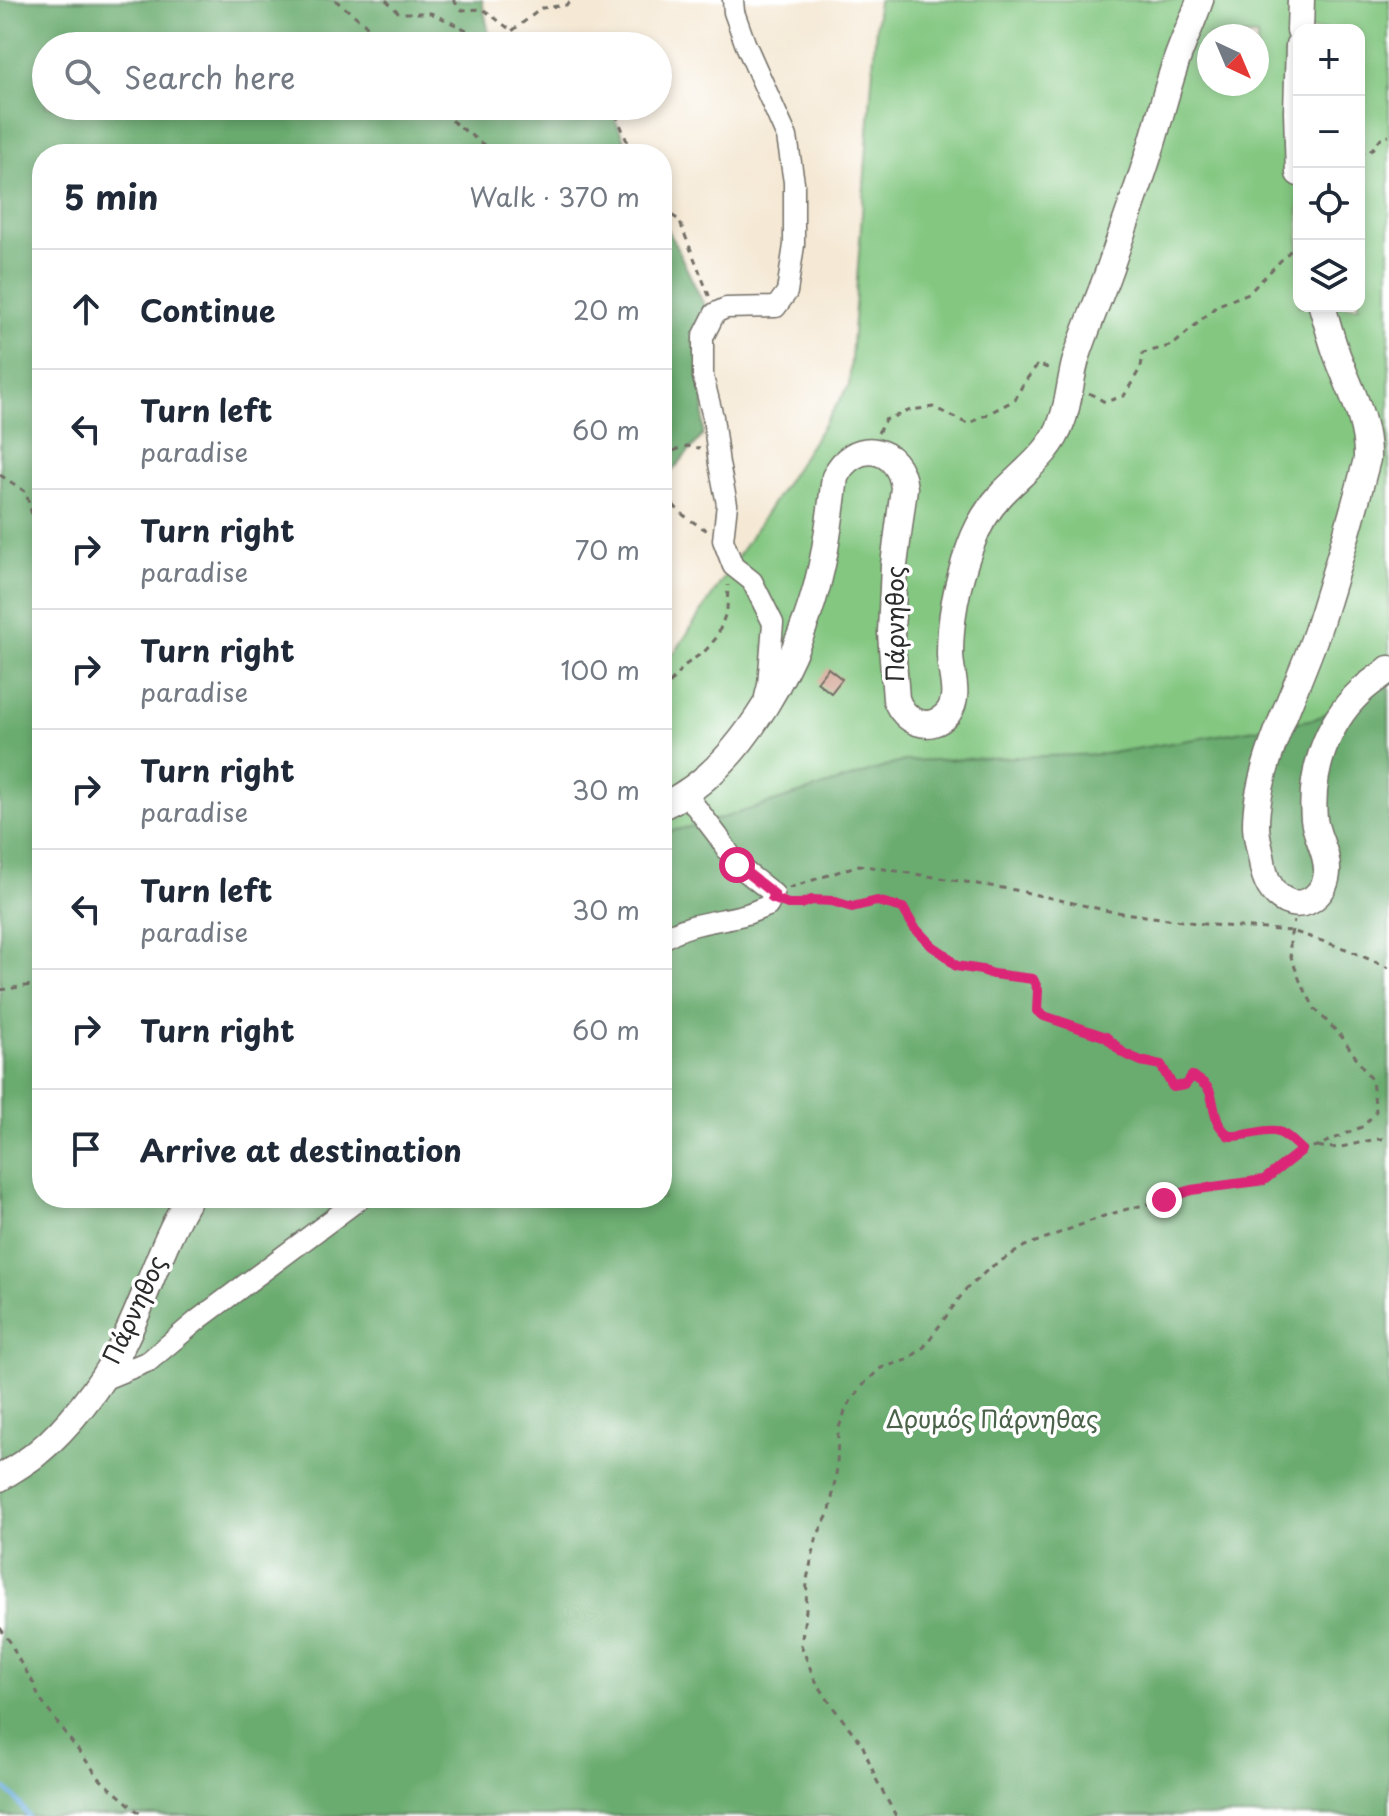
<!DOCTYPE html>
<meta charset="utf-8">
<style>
body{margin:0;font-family:"Playpen Sans",sans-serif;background:#f6f6f7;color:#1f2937}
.controls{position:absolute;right:24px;top:24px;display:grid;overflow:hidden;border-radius:16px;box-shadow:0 4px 12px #0003}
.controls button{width:72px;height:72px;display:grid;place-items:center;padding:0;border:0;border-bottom:2px solid #e0e1e3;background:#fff;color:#1f2937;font:40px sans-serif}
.compass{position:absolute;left:1197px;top:24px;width:72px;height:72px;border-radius:50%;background:#fff;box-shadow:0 4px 12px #0003;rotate:136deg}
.stop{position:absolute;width:24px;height:24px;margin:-18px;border:6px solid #db2777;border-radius:50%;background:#fff}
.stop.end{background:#db2777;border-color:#fff;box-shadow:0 2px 8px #0008}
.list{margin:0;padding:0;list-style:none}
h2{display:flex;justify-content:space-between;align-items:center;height:104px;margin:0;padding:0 32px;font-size:34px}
h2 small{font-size:26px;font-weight:400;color:#747a83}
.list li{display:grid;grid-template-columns:52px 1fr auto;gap:24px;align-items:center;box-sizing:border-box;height:120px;padding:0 32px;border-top:2px solid #e0e1e3}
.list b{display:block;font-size:30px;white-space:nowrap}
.list p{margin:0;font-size:26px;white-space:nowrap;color:#747a83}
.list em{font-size:26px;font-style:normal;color:#747a83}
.icon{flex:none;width:44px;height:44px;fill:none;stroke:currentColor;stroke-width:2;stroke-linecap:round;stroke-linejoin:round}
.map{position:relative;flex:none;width:1389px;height:1816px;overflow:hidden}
.search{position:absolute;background:#fff;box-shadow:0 4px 12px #0003;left:32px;top:32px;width:640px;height:88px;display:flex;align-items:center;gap:20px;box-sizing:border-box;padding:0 28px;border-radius:44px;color:#747a83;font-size:30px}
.panel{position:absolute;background:#fff;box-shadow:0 4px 12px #0003;left:32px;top:144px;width:640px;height:1064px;border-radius:32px}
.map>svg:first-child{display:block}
</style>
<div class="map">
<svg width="1389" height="1816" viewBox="0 0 1389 1816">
<rect width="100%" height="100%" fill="#fff"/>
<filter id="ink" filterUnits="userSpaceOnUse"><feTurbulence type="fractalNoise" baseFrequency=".0125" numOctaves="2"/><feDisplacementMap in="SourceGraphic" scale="16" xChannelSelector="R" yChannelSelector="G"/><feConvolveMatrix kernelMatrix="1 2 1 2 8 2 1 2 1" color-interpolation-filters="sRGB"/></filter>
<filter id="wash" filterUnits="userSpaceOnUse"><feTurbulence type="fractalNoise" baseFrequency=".006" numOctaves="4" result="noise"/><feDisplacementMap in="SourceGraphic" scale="32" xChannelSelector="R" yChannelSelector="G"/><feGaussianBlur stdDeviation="1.8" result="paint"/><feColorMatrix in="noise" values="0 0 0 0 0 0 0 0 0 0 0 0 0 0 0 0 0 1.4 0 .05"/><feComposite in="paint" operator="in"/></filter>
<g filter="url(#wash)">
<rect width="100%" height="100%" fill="#f5e9d5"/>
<path fill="#83c781" stroke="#577956" stroke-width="2" fill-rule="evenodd" d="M878,0H1389V1816H0L662,1198V661L676,651L849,386ZM1299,30H1359V306H1299ZM1209,36H1257V84H1209Z"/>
<g fill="#6aac6f" stroke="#4a6c4d" stroke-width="2">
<path d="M0,0H482L491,44L496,46H46V106H602L614,117L631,154H42V1198H662V833L703,824L904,761L1105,754L1315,719L1389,681V1816H0Z"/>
<path d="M662,217L706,309L703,435L662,483Z"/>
</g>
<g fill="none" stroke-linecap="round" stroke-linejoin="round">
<path stroke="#68abdd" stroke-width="5" d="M0,1784L16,1799L28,1816"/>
</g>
<g id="blocks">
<path fill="#cd9885" d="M828,668L842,679L831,693L817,682Z"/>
</g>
</g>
<g filter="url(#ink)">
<use href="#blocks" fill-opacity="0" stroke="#726e66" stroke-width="2"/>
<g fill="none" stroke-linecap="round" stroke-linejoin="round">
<g stroke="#726e66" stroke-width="23">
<g id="minor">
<path d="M733,0L734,12L745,43L787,137L794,182V245L787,292L776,307L726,308L715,313L703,337V377L713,417L719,464L727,504L723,540L733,566L752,581L773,623L768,685L765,697"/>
<path d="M662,940C685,923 716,922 743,915C751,913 759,909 768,906L774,894L737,865L718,836L686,794"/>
<path d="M100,1381L149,1361L199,1319L361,1198"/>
</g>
</g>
<g stroke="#726e66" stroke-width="29">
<g id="major">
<path d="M1300,30L1301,0"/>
<path d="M1299,45L1297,112L1299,173"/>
<path d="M1322,306C1327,322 1331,339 1337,355C1350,390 1368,421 1367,459C1353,514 1337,568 1320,622C1301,684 1256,761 1256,825C1256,837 1260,849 1262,861C1264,878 1272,898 1291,903C1311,907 1326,890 1327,872C1328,853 1316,837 1314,819C1310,773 1326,724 1360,692C1369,683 1380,677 1389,669"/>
<path d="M662,806C744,769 803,653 821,569C828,539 831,508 835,477C853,438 900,445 904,488L894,565L891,633L896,699C904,722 930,734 948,713C961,696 950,673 950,654C950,619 958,580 970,547C977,527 987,510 1001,495C1023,471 1051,454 1062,421C1070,400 1070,377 1077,356C1088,323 1102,292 1113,259C1125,223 1139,186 1150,150C1159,121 1166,91 1176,62C1183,41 1193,21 1200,0"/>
<path d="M0,1478C12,1470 25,1463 36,1454C68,1428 101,1385 120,1349C146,1300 160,1245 189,1198"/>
</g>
</g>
<g stroke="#726e66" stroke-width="3" stroke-dasharray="6 6" stroke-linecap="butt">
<path d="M335,0L364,23L385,46"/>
<path d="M386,0L399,13H431L473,33L518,41L532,46"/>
<path d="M453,0L462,10L483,9L512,31"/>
<path d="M518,41L512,31L542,8L566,5L573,0"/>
<path d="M432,106L496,154"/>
<path d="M607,106L616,114L632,154"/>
<path d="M1359,153H1369L1381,138L1389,136"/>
<path d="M662,209L679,220L710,298"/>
<path d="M1089,393L1105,402L1124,396L1141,367L1143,353L1173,345L1218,305L1249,293L1291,250L1299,234"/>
<path d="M878,433L885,420L911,410L933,407L968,424L1015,400L1023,384L1038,364L1052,370"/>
<path d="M662,451L667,453L687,446L700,448"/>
<path d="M0,475L26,492L35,526L37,573L42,582"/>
<path d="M662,484C670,508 687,519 708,531"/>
<path d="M662,693L684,666L706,650L717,637L727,610L728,585"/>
<path d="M789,888L859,865L1015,890L1109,911L1211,925L1292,931L1346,949L1389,968"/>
<path d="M788,904H801L812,900L832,901L852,907L877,901L903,908L914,927L932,946L944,954L956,966L982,970L993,974L1033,979L1038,990L1037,1011L1044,1016L1106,1037L1123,1053L1141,1061L1161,1065L1167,1073L1173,1087L1185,1085L1192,1076C1217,1089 1209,1097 1217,1120C1219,1126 1224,1131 1229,1136C1244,1137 1265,1129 1275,1131C1286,1133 1294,1143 1302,1150"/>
<path d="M0,990L32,985L42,978"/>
<path d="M1318,1146C1341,1153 1365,1137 1389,1139"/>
<path d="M0,1628L11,1643L17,1657L34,1684L39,1698L68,1737L101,1780L143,1816"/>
<path d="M896,1816L877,1781L862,1744L832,1706L814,1678L801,1645L806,1610L807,1579L817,1536L830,1511L837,1468L838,1430L847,1406L865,1383L881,1368L907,1360L924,1347L966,1289L991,1267L1025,1246L1104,1216L1131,1208L1164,1200L1191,1190L1264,1180L1302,1150L1317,1146L1364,1126L1376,1111L1372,1081L1342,1037L1315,1009L1300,981L1290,954V939L1294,921"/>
</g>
<use href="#minor" stroke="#fff" stroke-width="20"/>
<use href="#major" stroke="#fff" stroke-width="26"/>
</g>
</g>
<g fill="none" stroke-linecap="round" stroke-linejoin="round" filter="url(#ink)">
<path stroke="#db2777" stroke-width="10" d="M737,865L774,894L772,898L788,904H801L812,900L832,901L852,907L877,901L903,908L914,927L932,946L944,954L956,966L982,970L993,974L1033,979L1038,990L1037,1011L1044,1016L1106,1037L1123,1053L1141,1061L1161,1065L1173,1087L1185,1085L1192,1076C1217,1089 1209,1097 1217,1120C1219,1127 1224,1131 1229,1136C1244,1137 1265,1129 1275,1131C1286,1133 1294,1143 1302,1150L1264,1180L1191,1190L1164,1200"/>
</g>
<g text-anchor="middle" stroke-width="7" stroke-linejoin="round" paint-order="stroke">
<g font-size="24" fill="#2b2b2b" stroke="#fff">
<text transform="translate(896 624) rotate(-90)" y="8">Πάρνηθος</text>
<text transform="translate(135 1310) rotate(-65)" y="8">Πάρνηθος</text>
</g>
<g font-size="24" fill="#4a6249" stroke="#fff">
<text x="992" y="1428">Δρυμός Πάρνηθας</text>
</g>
</g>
</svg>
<div class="controls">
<button>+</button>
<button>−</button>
<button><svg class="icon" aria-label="locate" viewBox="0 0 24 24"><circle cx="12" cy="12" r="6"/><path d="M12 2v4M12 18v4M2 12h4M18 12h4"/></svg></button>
<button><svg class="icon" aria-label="layers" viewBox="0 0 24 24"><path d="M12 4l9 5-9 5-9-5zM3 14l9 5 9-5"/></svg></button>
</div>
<svg class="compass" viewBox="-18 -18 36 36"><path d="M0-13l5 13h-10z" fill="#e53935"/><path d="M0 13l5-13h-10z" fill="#747a83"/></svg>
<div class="stop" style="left:737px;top:865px"></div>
<div class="stop end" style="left:1164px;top:1200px"></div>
<div class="search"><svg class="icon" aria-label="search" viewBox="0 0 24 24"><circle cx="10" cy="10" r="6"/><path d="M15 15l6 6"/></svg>Search here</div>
<section class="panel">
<h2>5 min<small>Walk · 370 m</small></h2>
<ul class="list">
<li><svg class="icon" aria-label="ahead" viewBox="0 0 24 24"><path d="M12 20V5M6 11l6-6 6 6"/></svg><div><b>Continue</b></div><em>20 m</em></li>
<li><svg class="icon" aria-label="left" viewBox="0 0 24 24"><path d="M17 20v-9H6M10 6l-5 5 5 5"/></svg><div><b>Turn left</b><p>paradise</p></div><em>60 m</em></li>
<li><svg class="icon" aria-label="right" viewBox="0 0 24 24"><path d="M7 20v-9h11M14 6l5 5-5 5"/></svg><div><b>Turn right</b><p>paradise</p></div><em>70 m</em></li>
<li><svg class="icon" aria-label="right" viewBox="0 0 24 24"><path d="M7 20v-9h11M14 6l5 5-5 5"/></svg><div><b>Turn right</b><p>paradise</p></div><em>100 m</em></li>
<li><svg class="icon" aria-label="right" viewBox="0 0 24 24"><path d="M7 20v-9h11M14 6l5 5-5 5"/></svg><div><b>Turn right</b><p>paradise</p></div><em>30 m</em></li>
<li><svg class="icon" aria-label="left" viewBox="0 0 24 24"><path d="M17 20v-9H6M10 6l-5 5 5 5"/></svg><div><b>Turn left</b><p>paradise</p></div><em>30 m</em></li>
<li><svg class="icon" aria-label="right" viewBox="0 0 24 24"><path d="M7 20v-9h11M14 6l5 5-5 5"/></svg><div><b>Turn right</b></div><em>60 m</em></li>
<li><svg class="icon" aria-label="arrive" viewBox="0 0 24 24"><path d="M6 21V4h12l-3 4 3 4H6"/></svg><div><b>Arrive at destination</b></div></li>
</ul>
</section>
</div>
